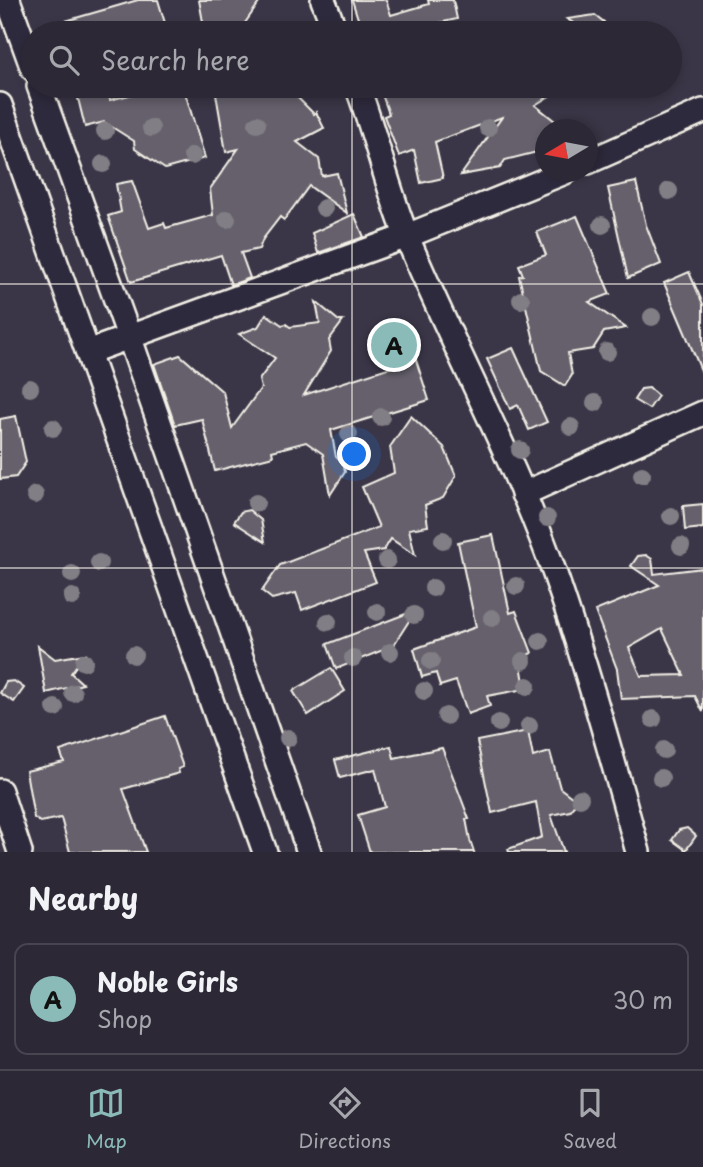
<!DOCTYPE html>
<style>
body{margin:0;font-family:"Playpen Sans",sans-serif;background:#383441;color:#f1f3f6}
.compass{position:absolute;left:535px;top:119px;width:63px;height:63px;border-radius:50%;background:#2c2835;box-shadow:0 4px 10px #0003;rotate:260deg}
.you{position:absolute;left:355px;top:455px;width:24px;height:24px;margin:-18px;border:5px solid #fff;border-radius:50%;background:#1a73e8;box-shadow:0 0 0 10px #1a73e833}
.badge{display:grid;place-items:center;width:46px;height:46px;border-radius:50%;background:#8bbbb9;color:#111;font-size:23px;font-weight:700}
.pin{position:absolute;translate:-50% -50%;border:4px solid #fff;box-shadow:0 2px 7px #0006}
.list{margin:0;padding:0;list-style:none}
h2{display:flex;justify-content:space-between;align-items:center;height:91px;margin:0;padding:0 28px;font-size:30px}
h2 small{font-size:23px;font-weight:400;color:#a6a6ad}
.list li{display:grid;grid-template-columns:46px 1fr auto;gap:21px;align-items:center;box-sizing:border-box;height:112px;margin:0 14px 14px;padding:0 14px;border:2px solid #484450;border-radius:14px}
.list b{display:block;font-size:26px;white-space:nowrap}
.list p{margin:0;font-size:23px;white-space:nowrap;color:#a6a6ad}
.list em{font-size:23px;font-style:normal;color:#a6a6ad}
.icon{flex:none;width:38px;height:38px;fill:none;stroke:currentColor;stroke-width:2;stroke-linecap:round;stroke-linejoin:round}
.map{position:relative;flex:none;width:703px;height:852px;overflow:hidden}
.search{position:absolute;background:#2c2835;box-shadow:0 4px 10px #0003;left:21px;right:21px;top:21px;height:77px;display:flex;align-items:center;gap:18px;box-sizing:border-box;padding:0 24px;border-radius:38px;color:#a6a6ad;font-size:26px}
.sheet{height:217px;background:#2c2835}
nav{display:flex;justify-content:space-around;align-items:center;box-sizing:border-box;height:98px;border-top:2px solid #484450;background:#2c2835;font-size:19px;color:#a6a6ad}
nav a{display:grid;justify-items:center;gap:4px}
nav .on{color:#8bbbb9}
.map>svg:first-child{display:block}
</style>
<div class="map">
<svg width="703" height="852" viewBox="0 0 703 852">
<rect width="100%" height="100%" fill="#3b3647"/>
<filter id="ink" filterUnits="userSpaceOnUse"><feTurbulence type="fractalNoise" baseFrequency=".0143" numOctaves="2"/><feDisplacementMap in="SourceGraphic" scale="14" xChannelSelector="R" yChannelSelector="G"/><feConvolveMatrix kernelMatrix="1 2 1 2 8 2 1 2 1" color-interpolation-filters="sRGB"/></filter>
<g filter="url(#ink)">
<g fill="#65616c" stroke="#f4f1e8" stroke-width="2" fill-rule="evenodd">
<path d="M138,0H158L168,33H41V28Z"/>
<path d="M199,0H261L238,33H205Z"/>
<path d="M352,0H386L391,15L429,4L428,0H453L457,19L430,25L433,33H350L349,28L360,25Z"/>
<path d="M595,15L604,22L597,33H590L567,19Z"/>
<path d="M75,86H107L110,100L164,86H183L205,158L165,169L135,149L134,141L104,122L85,127Z"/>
<path d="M234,86H286L314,114L316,112L324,128L297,142L319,159L322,176L337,173L347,213L309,186L284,220L280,217L263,239L259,249L241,253L250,278L231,285L221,255L131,282L108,216L121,212L116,184L132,181L149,228L164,223L166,228L213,215L210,189L238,149L226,152L216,94L238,90Z"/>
<path d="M379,86H566L535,105L555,121L549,130L542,133L545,150L505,160L500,168L461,175L502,117L435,142L443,178L421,183L414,150L399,156L384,116L389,114Z"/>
<path d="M636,182L646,225L661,264L628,278L608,188Z"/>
<path d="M354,214L364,237L318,253L312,233Z"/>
<path d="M577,216L610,294L589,302L626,328L604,332L593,349L568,353L572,375L565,386L541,371L519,276L523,275L519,265L546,255L537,232Z"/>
<path d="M689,272L703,304V375L664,283Z"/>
<path d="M316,302L339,321H343L329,340L331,351L304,395L391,367L390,365L415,357L429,400L331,430L336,457L343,462L345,472L330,495L323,454L306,442L272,451L273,456L215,471L202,419L175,425L154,364L180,355L223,392L232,428L261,388L259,380L275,358L239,334L258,327L266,314L282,325L286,324L290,327L320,323Z"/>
<path d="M513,348L547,422L529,430L518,405L510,409L487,359Z"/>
<path d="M649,388L658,396L649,409L634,400L641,389Z"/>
<path d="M16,416L26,462L16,477L0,479V419Z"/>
<path d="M411,416L444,447L456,476L443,498L425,505L428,526L409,529L415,555L391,539L384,550L364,553L376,582L302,610L296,593L272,599L262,591L280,565L379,527L362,487L394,473L390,447Z"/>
<path d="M703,504V528L685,530L683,506Z"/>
<path d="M249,510L261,520L265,542L234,522L241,512Z"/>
<path d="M493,535L510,613L516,611L532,653L520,658L525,689L487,696L490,706L468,714L456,681L440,686L436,673L422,677L414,649L476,627L458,542Z"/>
<path d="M646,555L652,559L654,574L703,568V712L695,696L621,699L617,669L595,611L659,585L631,566L638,556ZM662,629L684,675L641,676L629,648Z"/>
<path d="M416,610L393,646L336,669L327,644Z"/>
<path d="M38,646L55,659L85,654L71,673L83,684L46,693Z"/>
<path d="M331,668L345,691L308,715L293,691Z"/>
<path d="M14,681L24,688L14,702L0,693L6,682Z"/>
<path d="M165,716L183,767L178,769L179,773L123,789L146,852H70L61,818L40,822L34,818L26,771L64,762L60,751Z"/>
<path d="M528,731L533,757L550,752L560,788L577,801L570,811L551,815L564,852H509L508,849L542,837L536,802L492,813L477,741Z"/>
<path d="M391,746L394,758L442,748L469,819H466L470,840L474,852H370L358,815L385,807L375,769L340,778L335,760Z"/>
<path d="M687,828L696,836L686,850L672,840L679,830Z"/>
</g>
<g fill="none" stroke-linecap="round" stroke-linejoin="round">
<g stroke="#f4f1e8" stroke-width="28">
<g id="street">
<path d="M8,0L33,69"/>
<path d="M323,0L336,33"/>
<path d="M39,86L129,336L309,852"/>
<path d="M357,86C376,135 387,188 407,237C455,351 515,460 556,577C587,667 613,760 638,852"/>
<path d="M0,105L265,852"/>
<path d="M588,162L703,111"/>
<path d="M88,352L407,236L565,172"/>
<path d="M523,494L703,413"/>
<path d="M0,791L20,852"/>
</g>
</g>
<use href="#street" stroke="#2f2a3d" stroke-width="23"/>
</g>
<g fill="#827e85">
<circle cx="257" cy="124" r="9"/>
<circle cx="151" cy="128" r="9"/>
<circle cx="488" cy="128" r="9"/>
<circle cx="105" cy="131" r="9"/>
<circle cx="192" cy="156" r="9"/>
<circle cx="103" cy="164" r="9"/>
<circle cx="669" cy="191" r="9"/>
<circle cx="324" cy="208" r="9"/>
<circle cx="227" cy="219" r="9"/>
<circle cx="602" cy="225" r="9"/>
<circle cx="521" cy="300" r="9"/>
<circle cx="652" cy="317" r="9"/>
<circle cx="607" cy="352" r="9"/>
<circle cx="30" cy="388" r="9"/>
<circle cx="595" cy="403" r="9"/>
<circle cx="381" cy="417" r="9"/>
<circle cx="571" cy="427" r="9"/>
<circle cx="53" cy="428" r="9"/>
<circle cx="349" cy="434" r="9"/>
<circle cx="520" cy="450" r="9"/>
<circle cx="642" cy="475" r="9"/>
<circle cx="35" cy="495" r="9"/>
<circle cx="256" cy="503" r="9"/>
<circle cx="671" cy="516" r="9"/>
<circle cx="547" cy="518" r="9"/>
<circle cx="443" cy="540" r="9"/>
<circle cx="681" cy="546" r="9"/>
<circle cx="387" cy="560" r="9"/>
<circle cx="99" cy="563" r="9"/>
<circle cx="72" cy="574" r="9"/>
<circle cx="516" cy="586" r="9"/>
<circle cx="433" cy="588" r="9"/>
<circle cx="72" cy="597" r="9"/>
<circle cx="377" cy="612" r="9"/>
<circle cx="414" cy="615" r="9"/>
<circle cx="492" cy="618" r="9"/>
<circle cx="328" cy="622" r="9"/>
<circle cx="540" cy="641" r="9"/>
<circle cx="390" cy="652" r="9"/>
<circle cx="134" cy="655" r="9"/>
<circle cx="353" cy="658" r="9"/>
<circle cx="431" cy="661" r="9"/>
<circle cx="523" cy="661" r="9"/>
<circle cx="84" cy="662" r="9"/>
<circle cx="527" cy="686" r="9"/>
<circle cx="424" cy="691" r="9"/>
<circle cx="73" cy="693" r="9"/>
<circle cx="55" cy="708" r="9"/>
<circle cx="446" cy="716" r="9"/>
<circle cx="653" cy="719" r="9"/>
<circle cx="499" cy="723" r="9"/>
<circle cx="529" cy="726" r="9"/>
<circle cx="288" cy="738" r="9"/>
<circle cx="664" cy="750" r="9"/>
<circle cx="661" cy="778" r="9"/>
<circle cx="580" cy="798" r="9"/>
</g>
</g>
<path fill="none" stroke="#f4f1e8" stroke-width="2" stroke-opacity="0.55" d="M352,0V33M352,86V852M0,284H703M0,568H703"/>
</svg>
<svg class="compass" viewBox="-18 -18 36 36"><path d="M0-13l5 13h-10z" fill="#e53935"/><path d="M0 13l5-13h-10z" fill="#a6a6ad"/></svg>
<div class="you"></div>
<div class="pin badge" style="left:394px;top:345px">A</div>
<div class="search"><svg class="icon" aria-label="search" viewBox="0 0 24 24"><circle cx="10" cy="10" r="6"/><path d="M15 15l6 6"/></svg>Search here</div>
</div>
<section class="sheet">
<h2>Nearby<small></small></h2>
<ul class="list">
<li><span class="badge">A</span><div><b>Noble Girls</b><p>Shop</p></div><em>30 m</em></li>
</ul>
</section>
<nav>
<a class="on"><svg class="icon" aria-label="map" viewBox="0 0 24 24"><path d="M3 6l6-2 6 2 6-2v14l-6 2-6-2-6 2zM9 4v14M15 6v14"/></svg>Map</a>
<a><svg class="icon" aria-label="directions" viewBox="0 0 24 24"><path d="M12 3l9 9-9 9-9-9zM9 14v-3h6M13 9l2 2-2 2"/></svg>Directions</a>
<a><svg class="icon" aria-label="saved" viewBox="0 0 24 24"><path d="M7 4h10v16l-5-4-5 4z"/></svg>Saved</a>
</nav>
